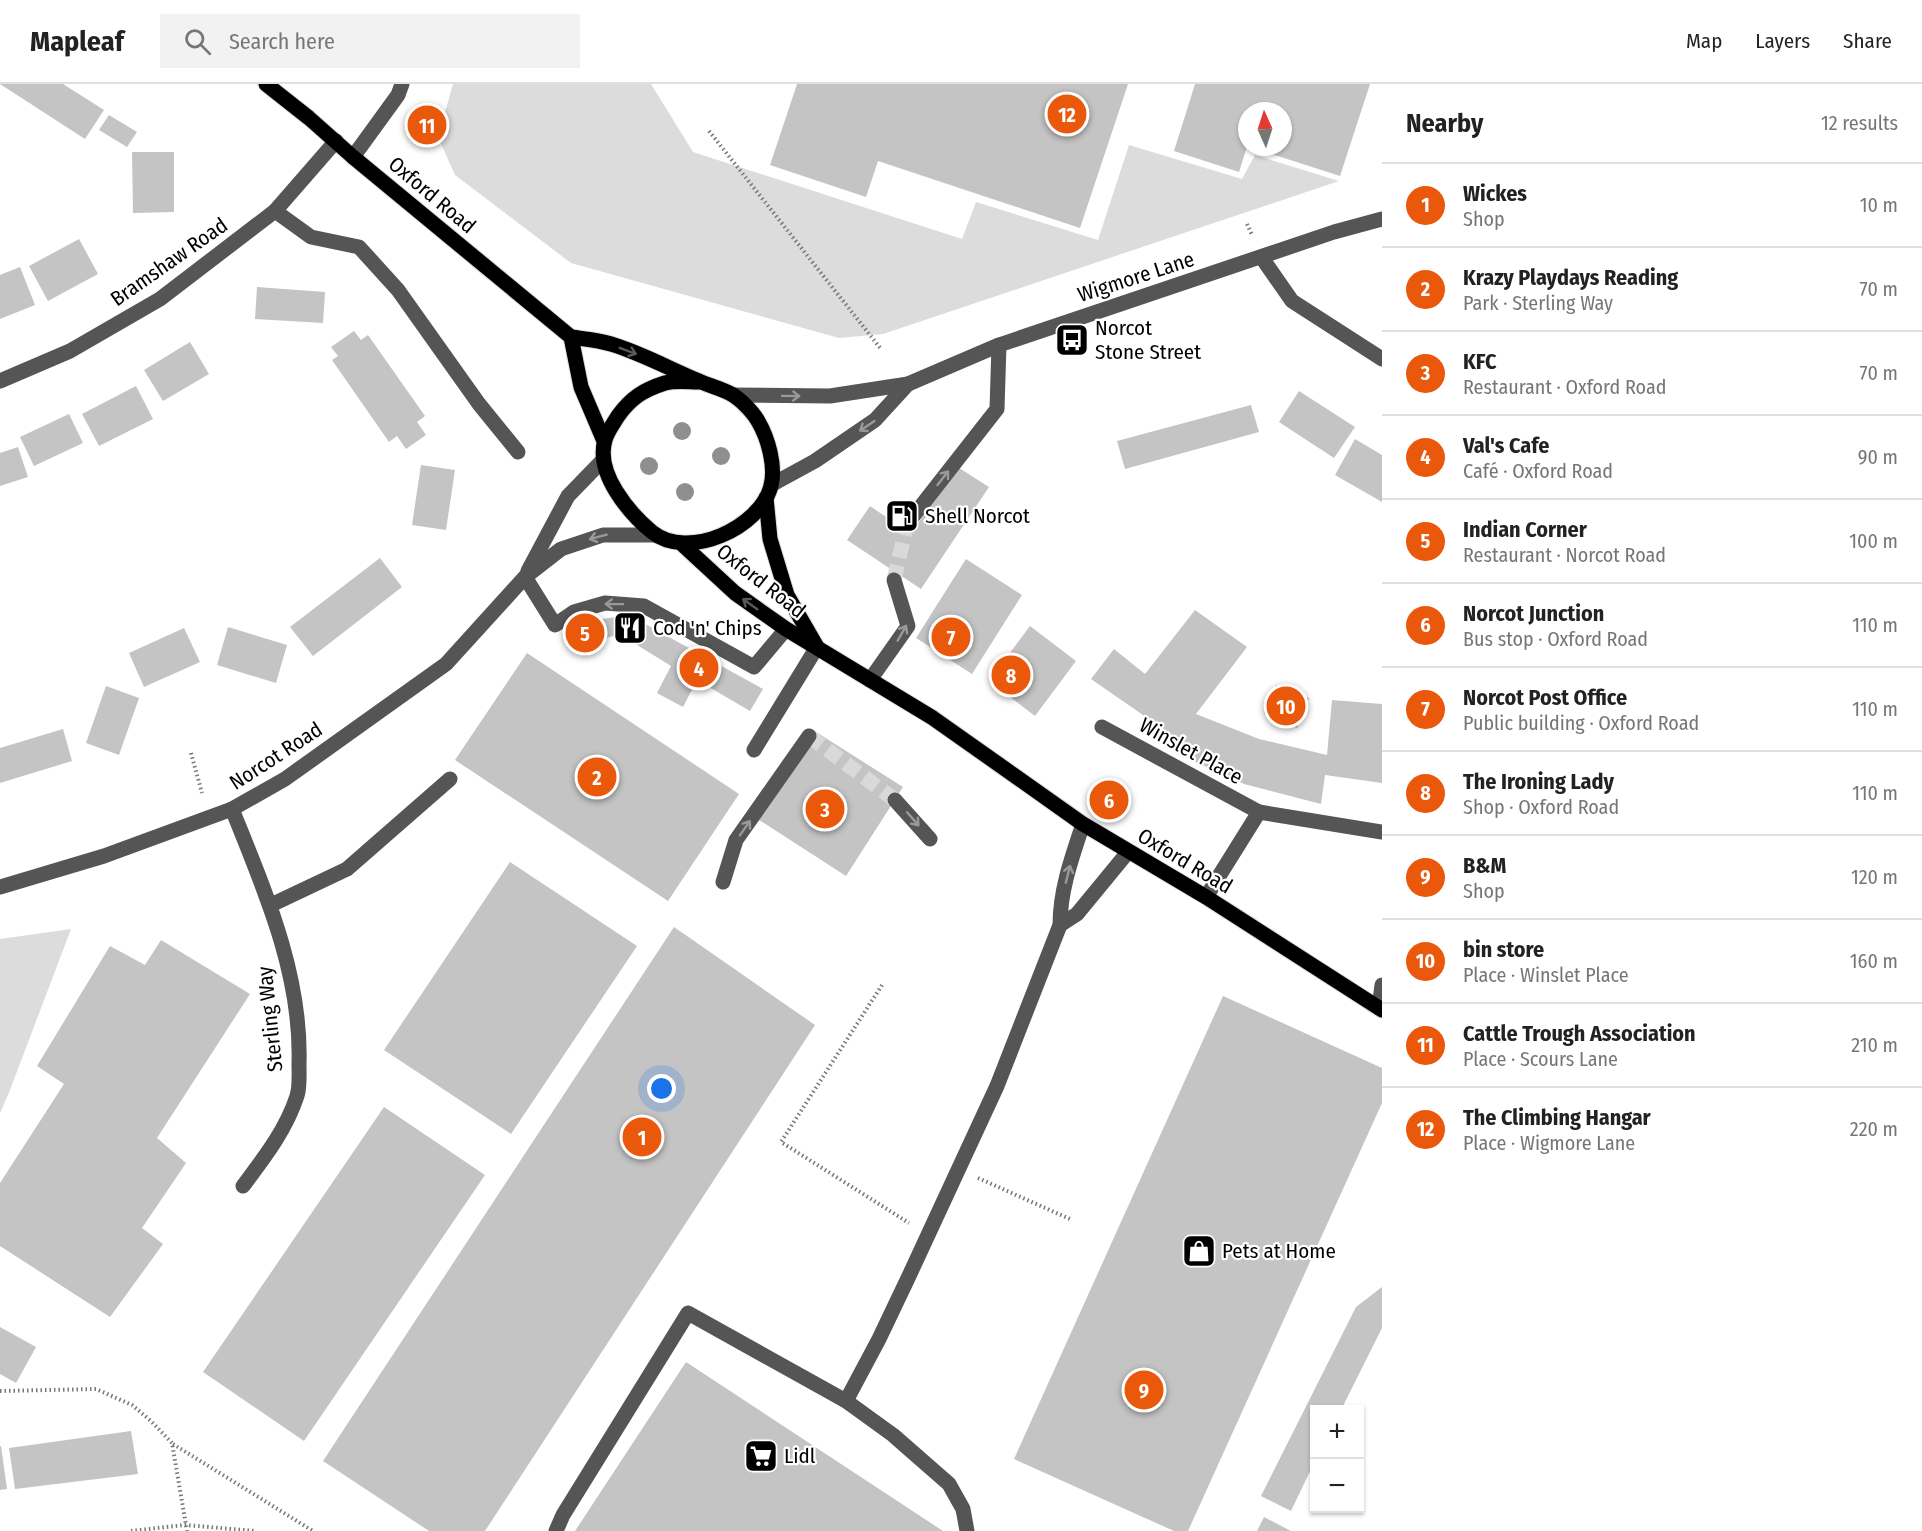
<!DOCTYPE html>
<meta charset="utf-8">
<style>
body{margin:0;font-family:"Fira Sans Condensed",sans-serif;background:#f2f2f2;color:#222}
.controls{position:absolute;right:18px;bottom:18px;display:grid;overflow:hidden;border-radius:0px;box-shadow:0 2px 4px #0004}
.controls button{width:54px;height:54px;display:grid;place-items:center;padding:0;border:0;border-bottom:2px solid #e0e0e0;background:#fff;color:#222;font:30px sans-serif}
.compass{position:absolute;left:1238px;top:18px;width:54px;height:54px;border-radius:50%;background:#fff;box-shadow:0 2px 4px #0004;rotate:357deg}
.you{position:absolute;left:662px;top:1005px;width:21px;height:21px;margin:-15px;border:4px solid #fff;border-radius:50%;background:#1a73e8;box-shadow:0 0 0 9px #1a73e833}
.badge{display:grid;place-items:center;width:39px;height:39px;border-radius:50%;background:#ea580c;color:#fff;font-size:20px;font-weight:700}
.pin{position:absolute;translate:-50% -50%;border:3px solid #fff;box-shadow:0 2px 6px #0006}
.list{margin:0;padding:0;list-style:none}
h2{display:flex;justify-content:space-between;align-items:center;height:78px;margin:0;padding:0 24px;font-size:26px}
h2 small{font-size:20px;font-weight:400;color:#767676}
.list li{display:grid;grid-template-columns:39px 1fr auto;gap:18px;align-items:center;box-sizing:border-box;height:84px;padding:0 24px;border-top:2px solid #e0e0e0}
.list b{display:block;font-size:22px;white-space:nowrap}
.list p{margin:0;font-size:20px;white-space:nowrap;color:#767676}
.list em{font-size:20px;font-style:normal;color:#767676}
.icon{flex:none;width:33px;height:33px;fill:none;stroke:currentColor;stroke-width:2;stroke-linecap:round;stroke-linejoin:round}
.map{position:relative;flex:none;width:1382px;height:1447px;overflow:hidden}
header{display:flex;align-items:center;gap:36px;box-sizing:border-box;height:84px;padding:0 30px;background:#fff;border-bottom:2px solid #e0e0e0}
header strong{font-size:28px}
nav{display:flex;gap:33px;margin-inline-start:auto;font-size:21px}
.search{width:420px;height:54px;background:#f2f2f2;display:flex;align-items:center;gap:15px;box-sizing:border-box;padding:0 21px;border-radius:0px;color:#767676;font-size:22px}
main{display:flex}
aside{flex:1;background:#fff}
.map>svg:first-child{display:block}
</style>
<header>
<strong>Mapleaf</strong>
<div class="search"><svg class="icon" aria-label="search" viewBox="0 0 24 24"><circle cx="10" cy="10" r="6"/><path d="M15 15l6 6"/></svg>Search here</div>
<nav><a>Map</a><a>Layers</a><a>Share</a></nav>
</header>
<main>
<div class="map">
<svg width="1382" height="1447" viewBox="0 0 1382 1447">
<rect width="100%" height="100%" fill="#fff"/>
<g fill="#dcdcdc">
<path d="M453,0H651L693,68L962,155L976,118L1098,156L1129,61L1242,95L1255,71L1339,97L883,250L839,254L571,179L455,91L438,53Z"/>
<path d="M71,845L10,1006L0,1029V855Z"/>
</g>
<g fill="#c4c4c4">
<path d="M0,0H63L104,26L85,55Z"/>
<path d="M797,0H1128L1080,144L878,77L866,113L770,81Z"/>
<path d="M1195,0H1370L1340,92L1250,63H1283V27H1247V63L1239,88L1174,67Z"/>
<path d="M109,31L137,48L127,63L99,46Z"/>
<path d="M132,68H174V128L133,129Z"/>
<path d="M79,155L98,190L48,217L29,182Z"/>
<path d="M20,183L35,221L0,235V191Z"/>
<path d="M257,203L325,208L323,239L255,235Z"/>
<path d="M354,247L361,256L368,251L425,332L417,338L426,351L406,365L397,352L389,358L332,276L338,272L331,263Z"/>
<path d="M190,258L209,290L163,317L144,286Z"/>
<path d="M136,302L153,335L99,362L82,330Z"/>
<path d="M1299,307L1355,343L1334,374L1279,338Z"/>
<path d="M1251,321L1259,348L1125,385L1117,357Z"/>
<path d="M69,330L83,359L34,382L20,353Z"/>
<path d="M1355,355L1382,371V418L1335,391Z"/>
<path d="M18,363L28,393L0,402V369Z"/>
<path d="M421,381L455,386L446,446L412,441Z"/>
<path d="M956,382L989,403L921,505L847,456L870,422L911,450Z"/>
<path d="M380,474L402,503L313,572L290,543Z"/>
<path d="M966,475L1022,511L972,590L916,554Z"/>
<path d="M1195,526L1247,563L1196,630L1259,655L1327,671L1332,616L1382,620V699L1325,691L1321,720L1244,700L1174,668L1179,656L1091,595L1114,565L1145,590Z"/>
<path d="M617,533L640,537L763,605L750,627L697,596L683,623L657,609L671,582L629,556L613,552L581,561L571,545L593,536Z"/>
<path d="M1030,542L1076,577L1035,632L989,597Z"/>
<path d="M228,543L287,561L276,599L217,581Z"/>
<path d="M184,544L200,578L144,603L129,569Z"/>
<path d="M527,569L739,710L668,817L455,676Z"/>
<path d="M1276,601L1309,614L1297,644L1264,630Z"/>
<path d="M106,602L139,614L119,671L86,659Z"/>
<path d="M63,645L72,677L0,699V664Z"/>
<path d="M813,646L903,703L846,792L756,734Z"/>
<path d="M510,778L637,862L511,1050L384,966Z"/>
<path d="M674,843L815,941L485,1447H429L323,1377Z"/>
<path d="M161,856L250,910L157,1054L186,1079L142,1144L163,1160L110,1233L0,1162V1099L64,1000L37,982L110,862L145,881Z"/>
<path d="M1223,912L1382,984V1019L1188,1447H1174L1014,1375Z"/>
<path d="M384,1023L485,1091L304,1357L203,1288Z"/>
<path d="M1382,1203V1244L1341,1326H1314V1379L1291,1427L1261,1412L1356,1223Z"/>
<path d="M0,1243L36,1263L16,1299L0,1290Z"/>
<path d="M686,1278L943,1447H575Z"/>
<path d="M131,1347L138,1390L15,1405L9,1364Z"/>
<path d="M0,1362H1L7,1405L0,1406Z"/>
<path d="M1264,1433L1291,1447H1257Z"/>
</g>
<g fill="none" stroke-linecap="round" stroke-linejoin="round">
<g stroke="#d9d9d9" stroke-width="15" stroke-dasharray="15 8" stroke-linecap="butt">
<path d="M894,496L907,440"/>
<path d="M809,652L895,716"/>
</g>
<g stroke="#dbdbdb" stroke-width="17">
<g id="major">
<path d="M266,0L309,34L353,73L571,253C584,255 598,256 611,260C641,269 670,285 699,297C710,302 723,305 733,311C741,316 753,328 758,337C768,354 776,382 771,402C760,444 688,477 652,448C629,429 595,389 605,356C607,348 613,340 618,332C631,314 643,306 665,299C675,296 690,298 701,298"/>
<path d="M571,253L581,303L604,357"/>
<path d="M766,414L770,455L787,511L817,563"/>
<path d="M683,461L735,509L786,545L933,634L1083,740L1206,813L1382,926"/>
</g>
</g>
<g stroke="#777" stroke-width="4" stroke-dasharray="1.5 3" stroke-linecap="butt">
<path d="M709,47L881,265"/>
<path d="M1247,140L1252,151"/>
<path d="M191,669L202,709"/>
<path d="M882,901L781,1058L909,1139"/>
<path d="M978,1094L1070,1135"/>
<path d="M0,1307L96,1305L132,1321L151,1337L172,1359L187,1447"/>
<path d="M173,1360L313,1447"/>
<path d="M131,1447L185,1441L256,1447"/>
</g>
<g stroke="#555" stroke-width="15">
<path d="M353,73L398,11L402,0"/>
<path d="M275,127L311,153L359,163L398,206L479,320L518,368"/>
<path d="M1262,174L1292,217L1382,275"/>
<path d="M0,297L70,267L160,215L275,127L336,57"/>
<path d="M733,311L830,312L908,300L999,261L1334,148L1382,135"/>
<path d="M771,401L815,377L875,336L908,300"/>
<path d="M907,440L997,325L999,261"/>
<path d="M528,487L568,412L603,376"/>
<path d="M525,493L555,541L574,528L605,519L644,522L754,583L786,545"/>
<path d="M870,596L908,542L894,496"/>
<path d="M1102,643L1259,728L1382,748"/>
<path d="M754,666L817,563"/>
<path d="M895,716L930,755"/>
<path d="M232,725C265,807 302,891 299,980C299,990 300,1003 297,1012C286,1046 264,1074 243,1102"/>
<path d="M723,798L736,756L809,652"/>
<path d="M0,803L104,772L232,725L285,695L446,580L525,493L561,465L603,451H656"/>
<path d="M1206,813L1259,728"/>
<path d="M271,821L347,785L450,695"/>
<path d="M1060,841L1077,830L1128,768"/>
<path d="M1379,924L1382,901"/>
<path d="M846,1317L879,1255L909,1192L997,1002L1060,841C1060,806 1072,773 1083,740"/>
<path d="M556,1447L563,1431L688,1229L846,1317L893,1351L949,1400L963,1425L967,1447"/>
</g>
<use href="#major" stroke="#000" stroke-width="15"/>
</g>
<g fill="#8f8f8f">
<circle cx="682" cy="347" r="9"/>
<circle cx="721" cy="372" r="9"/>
<circle cx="649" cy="382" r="9"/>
<circle cx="685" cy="408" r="9"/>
</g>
<defs><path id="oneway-shaft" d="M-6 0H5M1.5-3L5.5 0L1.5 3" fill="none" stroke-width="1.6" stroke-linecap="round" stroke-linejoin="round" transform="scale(1.5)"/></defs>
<g stroke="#595959">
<use href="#oneway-shaft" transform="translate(628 267) rotate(21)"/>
<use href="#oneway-shaft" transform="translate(750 520) rotate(-145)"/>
</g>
<g stroke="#999">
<use href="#oneway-shaft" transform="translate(791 312) rotate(1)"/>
<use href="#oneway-shaft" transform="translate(867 342) rotate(146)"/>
<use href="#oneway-shaft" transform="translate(943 394) rotate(-52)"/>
<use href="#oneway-shaft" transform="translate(598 453) rotate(165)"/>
<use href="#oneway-shaft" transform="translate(614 520) rotate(-179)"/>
<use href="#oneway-shaft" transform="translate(902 549) rotate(-60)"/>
<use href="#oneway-shaft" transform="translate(913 735) rotate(49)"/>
<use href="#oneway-shaft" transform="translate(745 744) rotate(-55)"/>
<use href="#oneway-shaft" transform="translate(1068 790) rotate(-76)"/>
</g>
<defs>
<g id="bus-square" transform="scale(1.725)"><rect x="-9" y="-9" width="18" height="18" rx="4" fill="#000" stroke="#fff"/><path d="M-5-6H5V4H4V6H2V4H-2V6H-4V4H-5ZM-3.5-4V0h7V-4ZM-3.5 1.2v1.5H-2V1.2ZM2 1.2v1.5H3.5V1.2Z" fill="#fff"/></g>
<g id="fuel-square" transform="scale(1.725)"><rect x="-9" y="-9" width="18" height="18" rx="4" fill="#000" stroke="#fff"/><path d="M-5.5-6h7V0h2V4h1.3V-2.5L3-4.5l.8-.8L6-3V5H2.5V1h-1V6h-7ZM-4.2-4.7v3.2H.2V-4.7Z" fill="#fff"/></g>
<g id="restaurant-square" transform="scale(1.725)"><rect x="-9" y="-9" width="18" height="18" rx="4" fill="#000" stroke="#fff"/><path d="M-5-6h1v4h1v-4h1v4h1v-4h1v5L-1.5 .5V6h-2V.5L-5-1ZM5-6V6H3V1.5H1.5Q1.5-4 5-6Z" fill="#fff"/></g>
<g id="shop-square" transform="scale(1.725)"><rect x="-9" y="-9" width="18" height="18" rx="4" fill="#000" stroke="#fff"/><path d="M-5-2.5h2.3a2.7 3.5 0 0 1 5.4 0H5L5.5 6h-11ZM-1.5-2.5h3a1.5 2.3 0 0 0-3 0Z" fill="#fff"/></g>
<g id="supermarket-square" transform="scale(1.725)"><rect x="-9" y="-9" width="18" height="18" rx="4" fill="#000" stroke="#fff"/><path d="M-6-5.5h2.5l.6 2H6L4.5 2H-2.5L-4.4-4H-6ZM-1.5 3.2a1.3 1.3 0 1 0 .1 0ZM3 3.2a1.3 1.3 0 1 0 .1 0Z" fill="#fff"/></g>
</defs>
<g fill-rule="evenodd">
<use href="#bus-square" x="1072" y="256"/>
<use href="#fuel-square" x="902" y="432"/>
<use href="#restaurant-square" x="630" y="544"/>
<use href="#shop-square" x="1199" y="1167"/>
<use href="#supermarket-square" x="761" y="1372"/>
</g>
<g text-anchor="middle" stroke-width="4.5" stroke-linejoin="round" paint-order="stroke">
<g font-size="21" fill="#000" stroke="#fff">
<text transform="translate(432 111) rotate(40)" y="7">Oxford Road</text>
<text transform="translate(169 178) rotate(-35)" y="7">Bramshaw Road</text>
<text transform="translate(1136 193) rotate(-18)" y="7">Wigmore Lane</text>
<text transform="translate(761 497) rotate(38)" y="7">Oxford Road</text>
<text transform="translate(1191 667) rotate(29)" y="7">Winslet Place</text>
<text transform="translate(276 672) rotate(-33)" y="7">Norcot Road</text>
<text transform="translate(1185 777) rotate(31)" y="7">Oxford Road</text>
<text transform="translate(270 935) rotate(-96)" y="7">Sterling Way</text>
</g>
<g font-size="21" fill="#000" stroke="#fff" text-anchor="start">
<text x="1095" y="251">Norcot<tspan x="1095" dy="24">Stone Street</tspan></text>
<text x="925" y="439">Shell Norcot</text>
<text x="653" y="551">Cod 'n' Chips</text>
<text x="1222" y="1174">Pets at Home</text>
<text x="784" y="1379">Lidl</text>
</g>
</g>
</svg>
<div class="controls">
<button>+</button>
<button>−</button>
</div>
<svg class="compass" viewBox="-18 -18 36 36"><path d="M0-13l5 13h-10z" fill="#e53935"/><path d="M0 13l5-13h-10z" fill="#767676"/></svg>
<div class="you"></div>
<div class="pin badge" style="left:642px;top:1053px">1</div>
<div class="pin badge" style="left:597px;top:693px">2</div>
<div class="pin badge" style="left:825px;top:725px">3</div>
<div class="pin badge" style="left:699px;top:584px">4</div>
<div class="pin badge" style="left:585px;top:549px">5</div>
<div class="pin badge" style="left:1109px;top:716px">6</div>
<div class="pin badge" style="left:951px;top:553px">7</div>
<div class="pin badge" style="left:1011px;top:591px">8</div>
<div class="pin badge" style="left:1144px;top:1306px">9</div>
<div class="pin badge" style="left:1286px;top:622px">10</div>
<div class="pin badge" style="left:427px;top:41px">11</div>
<div class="pin badge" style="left:1067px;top:30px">12</div>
</div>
<aside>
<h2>Nearby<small>12 results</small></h2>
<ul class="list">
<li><span class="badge">1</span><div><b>Wickes</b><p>Shop</p></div><em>10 m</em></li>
<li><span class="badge">2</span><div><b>Krazy Playdays Reading</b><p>Park · Sterling Way</p></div><em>70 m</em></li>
<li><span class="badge">3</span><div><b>KFC</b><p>Restaurant · Oxford Road</p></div><em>70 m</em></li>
<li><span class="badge">4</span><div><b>Val's Cafe</b><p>Café · Oxford Road</p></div><em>90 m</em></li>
<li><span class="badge">5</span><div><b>Indian Corner</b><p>Restaurant · Norcot Road</p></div><em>100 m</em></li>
<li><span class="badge">6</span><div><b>Norcot Junction</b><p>Bus stop · Oxford Road</p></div><em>110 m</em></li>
<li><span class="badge">7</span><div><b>Norcot Post Office</b><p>Public building · Oxford Road</p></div><em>110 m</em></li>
<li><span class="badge">8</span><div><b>The Ironing Lady</b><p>Shop · Oxford Road</p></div><em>110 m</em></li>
<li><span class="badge">9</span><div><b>B&amp;M</b><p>Shop</p></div><em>120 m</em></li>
<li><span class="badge">10</span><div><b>bin store</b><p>Place · Winslet Place</p></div><em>160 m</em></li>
<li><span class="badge">11</span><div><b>Cattle Trough Association</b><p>Place · Scours Lane</p></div><em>210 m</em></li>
<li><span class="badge">12</span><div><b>The Climbing Hangar</b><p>Place · Wigmore Lane</p></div><em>220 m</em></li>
</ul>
</aside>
</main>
